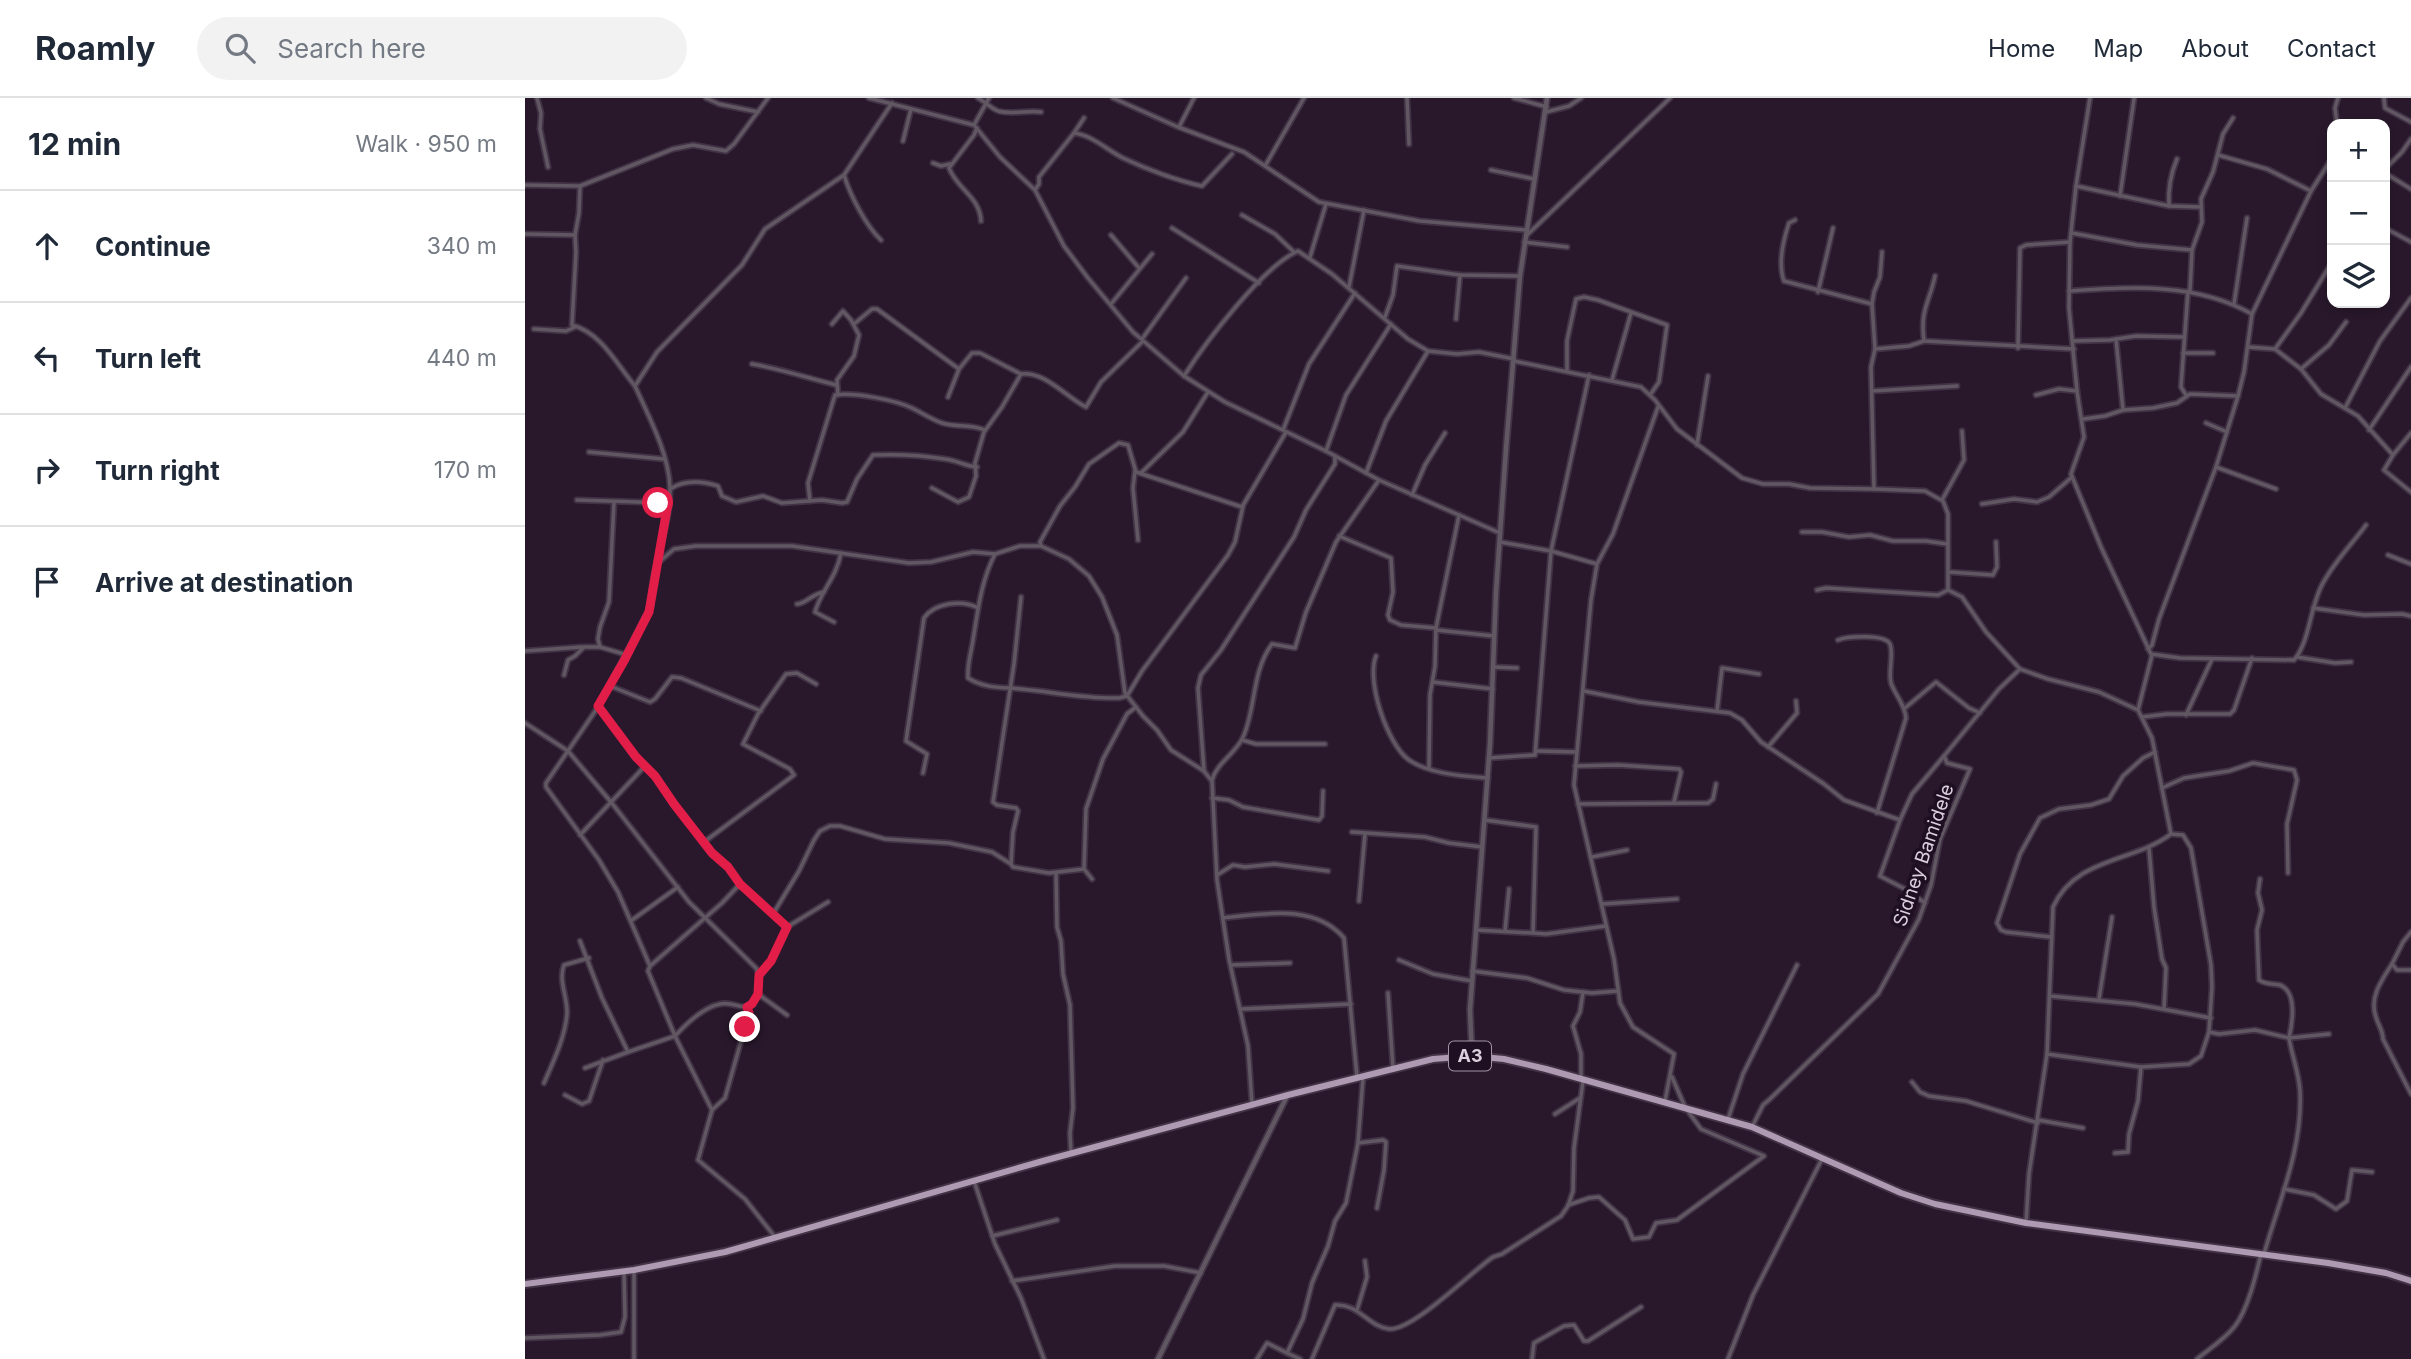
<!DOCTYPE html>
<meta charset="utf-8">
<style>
body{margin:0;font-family:Inter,sans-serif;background:#f2f2f3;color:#1f2937}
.controls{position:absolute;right:21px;top:21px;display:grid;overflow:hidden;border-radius:14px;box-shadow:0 4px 10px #0003}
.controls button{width:63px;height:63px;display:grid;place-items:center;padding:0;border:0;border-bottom:2px solid #e0e1e3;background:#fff;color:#1f2937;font:35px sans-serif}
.stop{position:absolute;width:21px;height:21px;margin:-16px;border:5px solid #e11d48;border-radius:50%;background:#fff}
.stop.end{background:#e11d48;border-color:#fff;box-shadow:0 2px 7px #0008}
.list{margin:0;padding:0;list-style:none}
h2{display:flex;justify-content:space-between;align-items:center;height:91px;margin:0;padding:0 28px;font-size:30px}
h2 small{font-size:23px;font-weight:400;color:#747a83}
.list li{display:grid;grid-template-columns:46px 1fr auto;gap:21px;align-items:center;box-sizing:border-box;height:112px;padding:0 28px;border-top:2px solid #e0e1e3}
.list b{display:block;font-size:26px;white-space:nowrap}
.list em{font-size:23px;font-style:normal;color:#747a83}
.icon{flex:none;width:38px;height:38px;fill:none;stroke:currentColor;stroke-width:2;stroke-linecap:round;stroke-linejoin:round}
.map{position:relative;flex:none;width:1886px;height:1261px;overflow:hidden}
header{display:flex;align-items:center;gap:42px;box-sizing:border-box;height:98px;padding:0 35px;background:#fff;border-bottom:2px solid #e0e1e3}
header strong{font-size:33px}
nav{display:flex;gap:38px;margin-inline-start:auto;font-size:24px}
.search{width:490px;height:63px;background:#f2f2f3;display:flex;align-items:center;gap:18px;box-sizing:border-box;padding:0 24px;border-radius:38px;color:#747a83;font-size:26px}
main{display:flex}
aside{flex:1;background:#fff}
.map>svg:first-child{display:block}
</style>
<header>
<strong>Roamly</strong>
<div class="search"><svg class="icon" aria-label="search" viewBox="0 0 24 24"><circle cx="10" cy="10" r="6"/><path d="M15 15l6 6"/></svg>Search here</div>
<nav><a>Home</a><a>Map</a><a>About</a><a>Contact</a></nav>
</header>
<main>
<aside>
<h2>12 min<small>Walk · 950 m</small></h2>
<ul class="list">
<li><svg class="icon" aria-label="ahead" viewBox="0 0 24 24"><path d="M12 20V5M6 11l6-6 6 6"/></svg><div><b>Continue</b></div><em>340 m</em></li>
<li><svg class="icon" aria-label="left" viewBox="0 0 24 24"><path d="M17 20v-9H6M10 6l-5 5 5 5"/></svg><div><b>Turn left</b></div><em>440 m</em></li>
<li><svg class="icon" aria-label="right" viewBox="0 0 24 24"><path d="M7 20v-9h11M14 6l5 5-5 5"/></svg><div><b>Turn right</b></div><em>170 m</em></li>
<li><svg class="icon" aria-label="arrive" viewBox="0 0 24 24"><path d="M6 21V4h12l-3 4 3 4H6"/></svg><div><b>Arrive at destination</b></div></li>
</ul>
</aside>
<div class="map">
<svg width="1886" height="1261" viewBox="0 0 1886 1261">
<rect width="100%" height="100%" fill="#29182c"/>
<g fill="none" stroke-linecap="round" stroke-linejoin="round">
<g stroke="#423245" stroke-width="7">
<g id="minor">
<path d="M12,0L16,15L15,31L23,69"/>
<path d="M181,0L194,6L233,14"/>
<path d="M344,0L449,27L475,59L510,92L539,148L563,180L608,234L659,278L700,304L801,353L854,382L975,435"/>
<path d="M453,0C460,4 466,10 473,13C487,17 502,12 516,14"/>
<path d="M588,0L653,29L719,54L794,104L895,123L1001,132"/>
<path d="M882,0L884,46"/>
<path d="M989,0L1022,9"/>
<path d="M1565,0L1551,88L1545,144L1544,210L1552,293L1559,339L1546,376L1576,449L1626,556L1655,560L1769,562C1785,544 1785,507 1798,485C1809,464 1827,446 1841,427"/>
<path d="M1859,0L1860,10L1886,24"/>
<path d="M1021,14L1044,8L1056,0"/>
<path d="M1812,26L1810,10L1813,0"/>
<path d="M449,27L464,0"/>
<path d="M654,29L669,0"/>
<path d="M452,30L449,37L424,70C432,91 455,99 456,123"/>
<path d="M549,35L559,20"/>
<path d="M378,43L386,11"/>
<path d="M1693,57L1742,71L1786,93L1727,216"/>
<path d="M408,65L416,68L425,66"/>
<path d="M740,68L779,0"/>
<path d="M1860,71L1877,54L1886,41"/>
<path d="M966,72L1009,81"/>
<path d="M1860,75L1886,91"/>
<path d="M319,77C325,97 341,128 356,142"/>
<path d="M0,87L55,88"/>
<path d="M1551,88L1644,108L1675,109"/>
<path d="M510,92L514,86V79L549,35C567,37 582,52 598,60C621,71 653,83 677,88L707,56"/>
<path d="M1786,93L1807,60"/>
<path d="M1595,98L1609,1"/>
<path d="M1644,108C1643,92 1646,75 1652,61"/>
<path d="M717,117L750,136L769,154"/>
<path d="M647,130L734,185"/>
<path d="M1860,130L1886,144"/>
<path d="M1547,135L1612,147L1667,152"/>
<path d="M0,136L50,137L51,154L47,227C77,235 92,267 110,288"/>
<path d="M50,137L54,115L55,88L148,51L168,47L201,53L209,46L243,0"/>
<path d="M586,137L614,170"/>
<path d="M1001,138L1145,0"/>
<path d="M999,144L1042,149"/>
<path d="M785,159L801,106"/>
<path d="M824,189L839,112"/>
<path d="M1544,193C1606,189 1671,184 1727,216L1719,274L1713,298L1691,369L1634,521L1627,547L1623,551"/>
<path d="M1665,193L1667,152L1677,124L1676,101L1688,74L1698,36L1708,20"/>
<path d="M1293,194L1308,130"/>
<path d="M586,206L627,156"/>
<path d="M1347,206L1349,194L1355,179L1357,154"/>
<path d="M1709,206L1722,120"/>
<path d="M860,219L868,197L872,168L935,177L995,178"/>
<path d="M931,221L935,177"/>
<path d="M307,226L318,213L326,222L334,237L329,258L312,282L313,297"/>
<path d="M329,226L347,211H352L434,271L447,255H455L496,276"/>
<path d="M9,231L41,233L50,229"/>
<path d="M617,241L661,180"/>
<path d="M1591,241L1598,312"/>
<path d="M1399,243L1549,251"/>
<path d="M1548,243L1585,242L1611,238L1659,239"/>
<path d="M1723,249L1750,251L1776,215L1807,164"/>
<path d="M1493,250L1495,150L1501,147L1545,144"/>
<path d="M1350,251L1384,248L1399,243C1395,211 1404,206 1410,178"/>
<path d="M1750,251L1776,271L1796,296L1833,318L1868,357"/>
<path d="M1658,255H1688"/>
<path d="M989,263L1116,289L1130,302L1152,331L1217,380L1238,386H1264L1285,390L1349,391L1346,269L1350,251L1347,206L1259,183C1253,166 1258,143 1264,125L1270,122"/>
<path d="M227,266C256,271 283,280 311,287"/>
<path d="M1776,271L1804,247L1821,224"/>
<path d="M1042,273V243L1051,201L1059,199L1073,202L1142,227L1134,284L1125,297"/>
<path d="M659,278C680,245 738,168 773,153L807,176L883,241L903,253L932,256L954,254L989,261"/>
<path d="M1087,282L1106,215"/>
<path d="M1347,293L1432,288"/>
<path d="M1511,297L1534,291L1552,293"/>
<path d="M1661,297L1656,289L1663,193"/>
<path d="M423,299L434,271"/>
<path d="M1133,309L1088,436L1072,466L1066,502L1049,687L1089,861L1095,905L1108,929L1149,956L1140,1003"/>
<path d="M1820,310L1855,243L1886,200"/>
<path d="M1558,321L1580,318L1598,312L1628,310L1652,305L1665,296L1713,298"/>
<path d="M1681,325L1702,334"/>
<path d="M758,332L784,266L830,195"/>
<path d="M1844,332L1886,269"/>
<path d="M1886,335L1868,357L1859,372L1886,394"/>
<path d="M1172,347L1183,278"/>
<path d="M801,353L821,297L866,226"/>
<path d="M64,354L139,361"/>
<path d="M1691,369L1751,391"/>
<path d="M610,373L608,390L613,442"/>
<path d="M616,375L658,334L683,294"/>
<path d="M841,375L861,323L903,253"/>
<path d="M407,390L433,404L444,399L451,378L450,365L459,334L477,309L496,276C520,273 541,299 561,309L576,284L618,243"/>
<path d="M145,391C159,382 177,383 193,388L197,398L211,404L238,398L257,405L297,402L317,405L322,404L332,381L348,357C372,356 396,357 420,361C431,362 440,368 452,369"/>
<path d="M1349,391L1400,393L1418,403L1423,416V492"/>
<path d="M887,397L900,367L920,335"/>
<path d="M52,402L143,405"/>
<path d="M1417,402L1439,362L1437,333"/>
<path d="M285,403L283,385L310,297C329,294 370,302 387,310C397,315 406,321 417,325C433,330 442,325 460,332"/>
<path d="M1457,406L1489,401L1512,404L1524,399L1547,379"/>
<path d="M1277,434H1297L1324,439L1345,437L1368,443H1401L1422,446"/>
<path d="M814,438L866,460L868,494L863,517L865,522L876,527L911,530"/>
<path d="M975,444L1026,453L1072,466"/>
<path d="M515,448H495L470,456C456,483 453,512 448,542C446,555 442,567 443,580C460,591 478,589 496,591C529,594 561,601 594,600L602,598L617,573L703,457L710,444L718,408"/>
<path d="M1863,457L1886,466"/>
<path d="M134,464L149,451L171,448H267L384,465L406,464L448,454L470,456"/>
<path d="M1424,474L1468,477L1472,469L1471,444"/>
<path d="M1292,492L1301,490L1413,497L1423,492"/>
<path d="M1423,492L1437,499L1461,534L1495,571"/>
<path d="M496,499L489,566L468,704L472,707L491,710L493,713L488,734L486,766L488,769L524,775L559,771"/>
<path d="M272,506C280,506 287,496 299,494"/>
<path d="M1788,510L1839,517L1877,516L1886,518"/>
<path d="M309,524L290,514C296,492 311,481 316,455"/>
<path d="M911,532L969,538"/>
<path d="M1313,542C1322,538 1360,536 1365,546C1369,557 1363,573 1366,585C1370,597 1380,606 1381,620L1352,715"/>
<path d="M75,549L102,557"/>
<path d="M0,553L57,549"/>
<path d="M851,558C841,583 862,646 884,662C904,676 938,678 963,680"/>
<path d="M1772,559L1810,565L1826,564"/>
<path d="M968,569L992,570"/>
<path d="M39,577L43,562L50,558L59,549H75L73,541L75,529L84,504L89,404"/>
<path d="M908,584L968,591"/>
<path d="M85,588L125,604L130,601L147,579L156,580L236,613"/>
<path d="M1059,593L1114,604L1205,615L1217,622L1236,644L1299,686L1319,702L1375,722L1387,696L1419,658"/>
<path d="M73,609L21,685V689L74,762L93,794L125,868L123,873L150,938C161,926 179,909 195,906C213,902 220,920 233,896L262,917"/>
<path d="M1380,610L1411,584L1444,610L1455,615"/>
<path d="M1613,612L1627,557"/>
<path d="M1192,613L1197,570L1234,576"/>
<path d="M1661,617L1687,561"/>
<path d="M1617,619L1642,616H1705L1709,612L1727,560"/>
<path d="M0,625L43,653L86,704L164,804L231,870L234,877L233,896"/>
<path d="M717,642L731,646H800"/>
<path d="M1243,649L1272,615L1271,603"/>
<path d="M1011,653L1051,654"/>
<path d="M964,660L1010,657L1026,453L1064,277"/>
<path d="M1050,668L1093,667L1154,671L1156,674L1149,704"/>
<path d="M904,670L905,597L910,568L911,530L934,417"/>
<path d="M679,673L673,590L676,577L696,552L769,439L781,412L810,366V358"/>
<path d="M398,675L402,656L381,643L399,520C409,505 437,501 453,510"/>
<path d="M686,682L679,673L646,652L632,632L618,618L600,595L592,537L577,499L564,478L544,461L516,448L515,444L535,408L550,389L564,366L594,345L603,347L611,374L717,409L761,334"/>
<path d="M1637,690L1659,680L1704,673L1728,665L1769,672L1772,682L1762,726L1763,775"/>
<path d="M687,700L704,702L718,709L794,722L797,718L798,693"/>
<path d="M1053,706L1183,705L1188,701L1191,686"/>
<path d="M1375,722L1355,778L1380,791L1400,805"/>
<path d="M827,734L900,739L924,745L957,749"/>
<path d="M55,737L120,668"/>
<path d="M179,744L269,677L265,671L218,646L233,616L261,576L272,575L291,586"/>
<path d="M1624,750L1629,809L1637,861L1641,870L1639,910"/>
<path d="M1067,759L1102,752"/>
<path d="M531,775L532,829L536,843L538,876L545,907L548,1010L545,1035L546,1055"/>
<path d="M692,777L708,767L720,769L749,766L803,773"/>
<path d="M567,781L559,771L561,711L578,661L602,616L611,609"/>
<path d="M1735,781L1733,795L1737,812L1732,832L1734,882C1741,887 1747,885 1755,887C1773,894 1767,927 1764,940L1804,936"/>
<path d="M834,803L840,736"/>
<path d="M1077,806L1152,801"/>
<path d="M248,816L274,773L289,742L295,733L305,728H315L360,741L424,745L467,754L486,766"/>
<path d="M698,820C739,816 789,805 819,840L832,979"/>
<path d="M107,822L153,789"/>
<path d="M262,829L215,786L203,769L187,755L149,706L130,678L111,658L73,609L126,508C125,469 146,430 145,390C144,356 124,319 110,288L132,254L217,167L240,131L319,77L367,5"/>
<path d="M951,832L1008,835L1011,729L960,722"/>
<path d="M980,833L984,791"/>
<path d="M1886,834L1878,844L1867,866L1872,872H1886"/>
<path d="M1008,835L1021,836L1081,828"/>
<path d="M1526,839L1481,834L1476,832L1472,825L1495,756L1515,720L1534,711L1566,707L1584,701L1598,678L1618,660L1630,654"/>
<path d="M55,843L77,900L103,954L150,938L187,1012"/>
<path d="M874,862L908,876L947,883"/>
<path d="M1867,866C1856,883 1844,900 1851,919C1853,927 1858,932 1858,941L1886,996"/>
<path d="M706,867L765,865"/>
<path d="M125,868L197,805L215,786"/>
<path d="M947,873L1002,880L1039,892L1067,895L1093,893"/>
<path d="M235,876L246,863L262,829L303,804"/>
<path d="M863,895L868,970"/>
<path d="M1525,898L1610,906L1686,920"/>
<path d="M1574,901L1587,819"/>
<path d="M222,909L224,915L200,1000L187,1012L173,1062L220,1101L250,1139"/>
<path d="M717,911L826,906"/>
<path d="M1684,934L1694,936L1730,932L1764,940C1767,958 1774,975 1775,993C1778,1050 1754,1103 1739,1156"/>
<path d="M1522,956L1616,969L1664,966L1676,958L1684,934L1687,889L1686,867L1666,750L1658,737L1646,736"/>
<path d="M60,970L103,954"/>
<path d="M1056,980V956L1048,928L1055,914L1058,894"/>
<path d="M1387,984L1395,994L1404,998L1441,1003L1513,1025"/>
<path d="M19,985C28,964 40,940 42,916C43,900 33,883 39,867L64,860"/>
<path d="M40,997L57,1006L64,1003L78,962"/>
<path d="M727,1006L723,948L704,861L692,782L687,682C692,664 713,654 719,637C731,608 727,573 747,546L770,550L781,514L811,444L854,382"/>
<path d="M1030,1016L1055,1000"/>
<path d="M1203,1021L1218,976L1272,867"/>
<path d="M1513,1022L1558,1030"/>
<path d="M1227,1029L1238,1007L1245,1001L1353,896L1394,821L1406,787L1415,741L1445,671L1422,665L1419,658L1474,591L1495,571L1523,581L1574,594L1613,612L1627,640L1646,736C1607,765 1551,759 1528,809L1522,956L1504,1076L1501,1125"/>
<path d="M833,1045L858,1042L861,1044L859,1072L852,1110"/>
<path d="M1590,1055L1603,1054L1604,1036L1613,1003L1616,969"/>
<path d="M449,1083L470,1146L496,1200L519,1261"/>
<path d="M1759,1091L1789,1097L1811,1111L1822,1103L1827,1072L1847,1074"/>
<path d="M1043,1107L1064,1100L1074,1099L1100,1122L1108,1141L1124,1139L1131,1125L1152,1122L1239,1058L1176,1031L1160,1009L1147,979"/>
<path d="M467,1138L532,1122"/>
<path d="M109,1172V1261"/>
<path d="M487,1183L590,1168H639L676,1175"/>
<path d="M832,1212L842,1179L840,1163"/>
<path d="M0,1240L75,1237L96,1234L100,1219L99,1173"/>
<path d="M732,1261L742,1245L762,1255"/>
<path d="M775,1261L762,1255L778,1221L787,1185L803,1148L810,1123L821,1105L833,1045L838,980"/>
<path d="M787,1261L810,1207C833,1205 844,1229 864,1231C888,1233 947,1173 968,1159L977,1156L1036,1118L1043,1108L1048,1093L1049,1050L1058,983"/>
<path d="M1007,1261L1009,1245L1039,1228L1049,1227L1059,1243H1063L1116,1209"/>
<path d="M1203,1261L1228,1197L1297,1061"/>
<path d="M1672,1261C1684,1251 1700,1241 1710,1228C1723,1211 1731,1177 1736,1156"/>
</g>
</g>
<g stroke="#423245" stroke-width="8">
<g id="tertiary">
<path d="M947,958L945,912L965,646L971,494L981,351L995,178L1022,0"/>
<path d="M633,1261L762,998"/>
</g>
</g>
<g stroke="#423245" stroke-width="10">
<path id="trunk" d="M0,1186L109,1172L200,1154L518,1063L763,997L908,961L947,958L979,961L1021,971L1227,1029L1376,1095L1410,1106L1501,1125L1803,1165L1861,1175L1886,1183"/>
</g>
<use href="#minor" stroke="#605762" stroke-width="3.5"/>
<use href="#tertiary" stroke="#605762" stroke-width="4.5"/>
<use href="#trunk" stroke="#ae9ab2" stroke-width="6"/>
</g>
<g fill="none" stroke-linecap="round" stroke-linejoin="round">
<path stroke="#e11d48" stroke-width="9" d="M133,405H143L124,514L99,563L73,608L111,659L130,678L149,706L187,755L203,769L215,786L262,829L246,863L234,877L233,896L227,906L222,909L224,915L220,929"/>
</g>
<g text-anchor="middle" stroke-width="7" stroke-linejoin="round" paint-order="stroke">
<rect fill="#1f0f22" stroke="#a395a5" stroke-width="2" x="924" y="943.5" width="42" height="29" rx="5"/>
<g font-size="18" font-weight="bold" fill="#dbcfdd">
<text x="945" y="964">A3</text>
</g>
<g font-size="19" fill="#dbcfdd" stroke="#1f0f22">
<text transform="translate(1398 757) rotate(-71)" y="7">Sidney Bamidele</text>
</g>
</g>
</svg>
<div class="controls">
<button>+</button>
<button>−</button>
<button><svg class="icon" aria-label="layers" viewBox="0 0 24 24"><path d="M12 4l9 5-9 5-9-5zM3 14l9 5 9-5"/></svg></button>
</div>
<div class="stop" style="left:133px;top:405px"></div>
<div class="stop end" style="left:220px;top:929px"></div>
</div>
</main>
